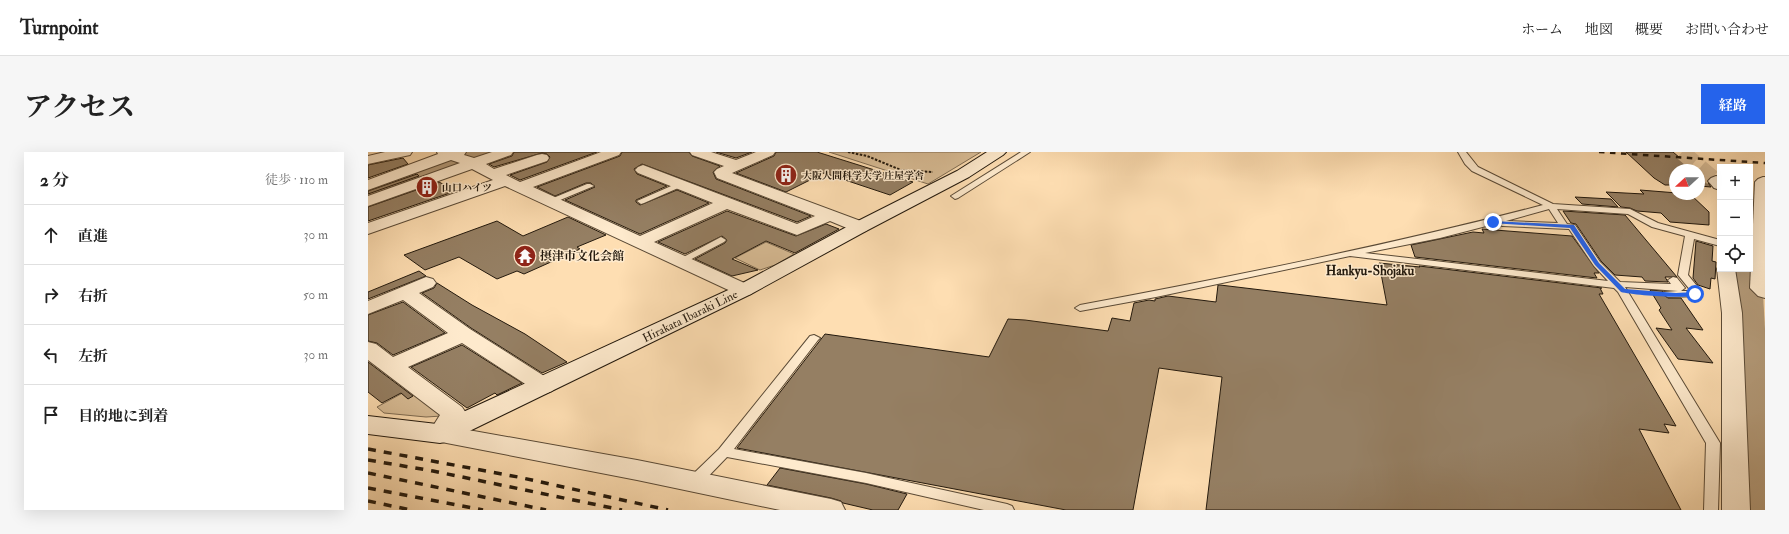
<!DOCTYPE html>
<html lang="ja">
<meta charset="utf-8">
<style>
body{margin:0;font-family:"IM FELL Double Pica","Noto Serif JP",serif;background:#f6f6f6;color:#222}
.controls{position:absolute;right:12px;top:12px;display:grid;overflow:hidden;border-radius:0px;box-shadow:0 4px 16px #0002}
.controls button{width:36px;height:36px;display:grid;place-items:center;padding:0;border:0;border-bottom:1px solid #e0e0e0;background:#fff;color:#222;font:20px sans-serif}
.compass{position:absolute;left:1301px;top:12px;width:36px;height:36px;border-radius:50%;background:#fff;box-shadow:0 4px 16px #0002;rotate:249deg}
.stop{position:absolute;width:12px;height:12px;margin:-9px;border:3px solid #2563eb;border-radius:50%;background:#fff}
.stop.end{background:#2563eb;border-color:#fff;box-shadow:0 1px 4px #0008}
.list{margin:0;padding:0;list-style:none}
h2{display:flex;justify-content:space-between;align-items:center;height:52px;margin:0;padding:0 16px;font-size:17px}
h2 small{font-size:13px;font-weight:400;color:#767676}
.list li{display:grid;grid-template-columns:26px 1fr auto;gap:12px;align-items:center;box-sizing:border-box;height:60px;padding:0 16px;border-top:1px solid #e0e0e0}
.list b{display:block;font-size:15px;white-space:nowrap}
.list em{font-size:13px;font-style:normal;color:#767676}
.icon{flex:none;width:22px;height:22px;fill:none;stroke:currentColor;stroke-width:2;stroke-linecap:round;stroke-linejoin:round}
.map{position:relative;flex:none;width:1397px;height:358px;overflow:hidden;border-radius:0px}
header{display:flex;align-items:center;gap:24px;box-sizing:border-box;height:56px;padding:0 20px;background:#fff;border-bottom:1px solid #e0e0e0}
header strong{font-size:19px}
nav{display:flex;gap:22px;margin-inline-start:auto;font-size:14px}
.intro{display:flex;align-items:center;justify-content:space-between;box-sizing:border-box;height:96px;padding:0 24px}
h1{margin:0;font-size:28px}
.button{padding:10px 18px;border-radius:0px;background:#2563eb;color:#fff;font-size:14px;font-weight:700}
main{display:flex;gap:24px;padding:0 24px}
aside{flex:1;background:#fff;border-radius:0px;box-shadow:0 4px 16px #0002}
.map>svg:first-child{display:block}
</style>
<header>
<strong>Turnpoint</strong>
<nav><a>ホーム</a><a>地図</a><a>概要</a><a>お問い合わせ</a></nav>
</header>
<div class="intro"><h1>アクセス</h1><a class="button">経路</a></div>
<main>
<aside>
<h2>2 分<small>徒歩 · 110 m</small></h2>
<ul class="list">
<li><svg class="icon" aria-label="ahead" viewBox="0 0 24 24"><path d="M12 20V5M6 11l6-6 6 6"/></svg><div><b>直進</b></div><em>30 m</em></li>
<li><svg class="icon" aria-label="right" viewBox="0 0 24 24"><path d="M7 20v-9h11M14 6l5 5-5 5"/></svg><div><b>右折</b></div><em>50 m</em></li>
<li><svg class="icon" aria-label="left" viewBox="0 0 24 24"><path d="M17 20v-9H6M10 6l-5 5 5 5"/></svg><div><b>左折</b></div><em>30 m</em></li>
<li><svg class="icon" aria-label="arrive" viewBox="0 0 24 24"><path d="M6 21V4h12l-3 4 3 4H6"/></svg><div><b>目的地に到着</b></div></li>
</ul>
</aside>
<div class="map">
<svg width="1397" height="358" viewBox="0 0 1397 358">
<rect width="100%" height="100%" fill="#fedeb2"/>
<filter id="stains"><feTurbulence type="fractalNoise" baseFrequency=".005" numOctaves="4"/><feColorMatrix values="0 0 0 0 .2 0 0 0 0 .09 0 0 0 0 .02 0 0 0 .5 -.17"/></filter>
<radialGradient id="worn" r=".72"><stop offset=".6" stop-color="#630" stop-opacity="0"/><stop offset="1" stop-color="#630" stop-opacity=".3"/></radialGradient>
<g fill="#d9bd96" stroke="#7e6b52">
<path d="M461,0H613L560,32Z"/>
<path d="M398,90L426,102L407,113L392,118L367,106Z"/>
<path d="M42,237L74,264L58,265L16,261L9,255Z"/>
</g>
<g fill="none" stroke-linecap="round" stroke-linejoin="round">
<g fill="#b49b7a" fill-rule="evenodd">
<path d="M91,0H123L120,5L0,49V33Z"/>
<path d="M1382,116L1390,118L1394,124L1397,177V358H1364V124L1368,118Z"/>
</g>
</g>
<g fill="#957f63" stroke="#23190d">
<path d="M146,0H229L152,28L142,23L179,10L182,5L179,2L174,1L126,15L121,12L144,4Z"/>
<path d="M254,0H321L324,4L352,14L345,20L348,27L443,64L429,70L274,12L266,17L269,22L299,34L268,48V50L272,53L309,38L341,51L272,82L197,48L227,35L223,31H218L187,44L169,35L252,4Z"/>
<path d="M348,0H384L368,6Z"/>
<path d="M408,0H449L545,30L522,43L456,21L418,40L368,21L406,4Z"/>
<path d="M1258,0H1305L1326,18H1307V33H1297L1286,26Z"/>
<path d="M35,6L40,12L0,26V13Z"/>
<path d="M49,22L51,24L0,42V39Z"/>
<path d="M1331,23L1339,29L1343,35L1331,34Z"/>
<path d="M71,30L88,39L0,69V55Z"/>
<path d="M1272,38L1322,42L1341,60V73L1302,70L1293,61L1269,59L1262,56L1253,55L1238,40L1276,42Z"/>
<path d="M1207,45L1243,47L1250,55L1214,52Z"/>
<path d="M359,59L428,84L458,72L471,77L427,101L398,89L364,107L390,118L364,124L327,107L357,91L359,88L354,84L317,102L290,90Z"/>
<path d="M1195,59L1257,63L1309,125H1297L1300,130L1277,129L1274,125L1247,123L1233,109L1208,72L1203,71Z"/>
<path d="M200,65L238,83L209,95L212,97L156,122L149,119L129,127L91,105L57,118L36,103L129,69L155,84Z"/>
<path d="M1114,77L1204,84L1231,121H1226L1229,126L1047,105L1043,93L1105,80L1116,81Z"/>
<path d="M1328,89L1345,94L1344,109L1348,110L1347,127L1343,126L1342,137L1330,133L1325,126Z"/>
<path d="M1011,111L1052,115L1051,114L1234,136H1232L1235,142H1231L1308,274L1296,272L1301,281L1271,277L1313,358H838L854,225L791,216L765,358H698L369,296L457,182L621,205L640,167L657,168L740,179L744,166L762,169L766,151L781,148L787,149V147L800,144L848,150L850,133H852L1019,153Z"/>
<path d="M51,119L58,124L0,147V140Z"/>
<path d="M69,131L104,153L157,182L199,210L174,221L103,176L54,141L66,136Z"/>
<path d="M1282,138L1295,139L1294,142L1300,146H1313L1335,178L1318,176L1345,211L1310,207L1288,176L1304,178L1291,158L1293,156Z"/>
<path d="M35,150L77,181L25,203L9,191L0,189V163Z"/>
<path d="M94,193L154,231L129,243L127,241L99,256L43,215Z"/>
<path d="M0,210L45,244L40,247L33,241L14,251L0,240Z"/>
<path d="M412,316L498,332L539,342L530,358H505L475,351L473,349L463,346L399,333Z"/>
</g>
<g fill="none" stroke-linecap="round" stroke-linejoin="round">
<path stroke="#ddc099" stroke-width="16" stroke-dasharray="16 8" stroke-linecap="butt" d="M1314,0L1348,29"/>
<g stroke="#5a4a36" stroke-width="2">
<g id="lane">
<path d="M653,0H662L590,46L587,47L583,44Z"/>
<path d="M1090,0H1098L1110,15L1185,52L1262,57L1290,71L1352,88V94L1326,87L1320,123L1333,139L1331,144L1300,145L1295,142L1296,140L1310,139L1257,135L1352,291L1350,358H1336L1338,291L1250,140L1246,136L982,104L788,145L712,159L707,156L712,153C867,124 1022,93 1175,53L1104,19L1097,12ZM1181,57L1190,71L1138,69ZM1189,57L1260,62L1284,75L1317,84L1310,123L1323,139H1313L1317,136L1309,126L1305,125L1300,128L1303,132L1252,130L1232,110L1207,73L1199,72ZM1130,71L1134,74L1201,77L1226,114L1240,129L997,101L1072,86Z"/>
<path d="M310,31H313L317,33L276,51L273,52L269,49Z"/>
<path d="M219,32H222L226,34L185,51L182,52L178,49Z"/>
<path d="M353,85L358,88L356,90L316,111H310L308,109Z"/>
<path d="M446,183L452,186L450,188L366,297L498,321L639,352L644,354L646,358H616L498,331L359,305L331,334L326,335L321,334L319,330L321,326L351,297L442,184Z"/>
</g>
</g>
<g stroke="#5a4a36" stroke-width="2">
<g id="street">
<path d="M17,0H44L42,3L0,12V4Z"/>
<path d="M69,0H98L96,3L106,6L124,0H145L143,3L118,12L126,17L169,3L174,2L179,3L181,6L179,9L138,23L152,30L233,0H253L251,3L165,35L272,84L345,51L270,21L267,18L270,15L275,13L429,72L447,64L349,26L346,20L349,17L356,14L324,3L322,0H343L368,8L388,0H407L405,3L364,21L498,71L501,75L498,79L492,80L486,79L462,69L429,83L359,57L286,90L383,134L386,138L383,142L376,144L369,142L137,34L0,82V71L125,28L104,17L0,54V44L92,11L83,8L0,38V28L70,2Z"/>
<path d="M1348,24L1352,25V38L1346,36L1340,29L1343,26Z"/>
<path d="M1395,25H1397V146L1390,144L1382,136L1387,30L1390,27Z"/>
<path d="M1351,113L1352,117H1367L1374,161L1382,358H1354V161L1349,117Z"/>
<path d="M58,125L65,127L68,131L65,135L51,141L102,177L184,229L188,234L184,239L176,242L168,239L94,191L40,215L94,255L98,261L89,276L269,308L463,347L473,350L477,358H412L269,328L63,288L60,282L72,263L0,208V190L8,192L25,205L80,181L35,148L0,162V149Z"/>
</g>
</g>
<g stroke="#23190d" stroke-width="2">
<path id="secondary" d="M619,0H638L635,3L601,25L498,79L383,142L81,289L72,291L0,282V264L69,272L369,134L486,71L589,19Z"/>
</g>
<path stroke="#23190d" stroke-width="2" stroke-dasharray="2.5 1.5" stroke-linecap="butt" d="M480,0L499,4L533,18L565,20"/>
<use href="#lane" fill="#feeacd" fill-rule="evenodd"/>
<use href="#street" fill="#feeacd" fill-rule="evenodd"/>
<use href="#secondary" fill="#feeacd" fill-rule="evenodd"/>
<path stroke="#23190d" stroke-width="2.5" stroke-dasharray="5.5 5.5" stroke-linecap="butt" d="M1231,0L1397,11"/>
<g stroke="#23190d" stroke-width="3.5" stroke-dasharray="8 8" stroke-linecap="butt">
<path d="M0,297L150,325L300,358"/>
<path d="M0,308L65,319L254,358"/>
<path d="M0,321L178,358"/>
<path d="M0,336L115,358"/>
<path d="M0,349L43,358"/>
</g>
</g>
<path fill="#2563eb" d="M1125,69L1206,73L1231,111L1257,137L1308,141L1327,140L1330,142C1322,148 1265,143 1253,140L1227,113L1202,76L1123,71V69Z"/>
<defs>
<g id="building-disc" transform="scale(1.15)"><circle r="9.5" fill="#8f2418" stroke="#feeacd"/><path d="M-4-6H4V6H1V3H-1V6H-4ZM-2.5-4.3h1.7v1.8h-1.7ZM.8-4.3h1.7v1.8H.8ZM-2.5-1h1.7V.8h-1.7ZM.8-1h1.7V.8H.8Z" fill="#fff"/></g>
<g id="temple-disc" transform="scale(1.15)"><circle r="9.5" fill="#8f2418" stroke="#feeacd"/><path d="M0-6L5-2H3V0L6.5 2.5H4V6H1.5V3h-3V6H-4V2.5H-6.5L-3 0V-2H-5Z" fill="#fff"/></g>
</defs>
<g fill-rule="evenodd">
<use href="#building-disc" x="418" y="23"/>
<use href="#building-disc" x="59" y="35"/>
<use href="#temple-disc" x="157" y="104"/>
</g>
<g text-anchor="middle" stroke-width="3" stroke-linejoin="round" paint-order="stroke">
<g font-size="10" font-weight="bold" fill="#23190d" stroke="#feeacd" text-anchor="start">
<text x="434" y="27">大阪人間科学大学 庄屋学舎</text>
<text x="74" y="39">山口ハイツ</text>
</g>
<g font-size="12" font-weight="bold" fill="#23190d" stroke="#feeacd" text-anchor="start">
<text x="172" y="108">摂津市文化会館</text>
</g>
<g font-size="12" fill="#23190d" stroke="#feeacd">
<text transform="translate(322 164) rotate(-26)" y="4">Hirakata Ibaraki Line</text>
</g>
<g font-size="13" font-weight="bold" fill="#23190d" stroke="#feeacd">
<text x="1002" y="123">Hankyu-Shojaku</text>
</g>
</g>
<rect width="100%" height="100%" filter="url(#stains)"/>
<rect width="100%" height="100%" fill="url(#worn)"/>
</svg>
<div class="controls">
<button>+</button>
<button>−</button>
<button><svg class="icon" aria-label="locate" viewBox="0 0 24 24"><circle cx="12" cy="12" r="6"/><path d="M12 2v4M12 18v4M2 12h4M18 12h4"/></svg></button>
</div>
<svg class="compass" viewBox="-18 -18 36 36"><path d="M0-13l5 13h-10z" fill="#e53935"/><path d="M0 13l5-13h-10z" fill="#767676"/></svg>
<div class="stop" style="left:1327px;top:142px"></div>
<div class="stop end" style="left:1125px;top:70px"></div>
</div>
</main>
